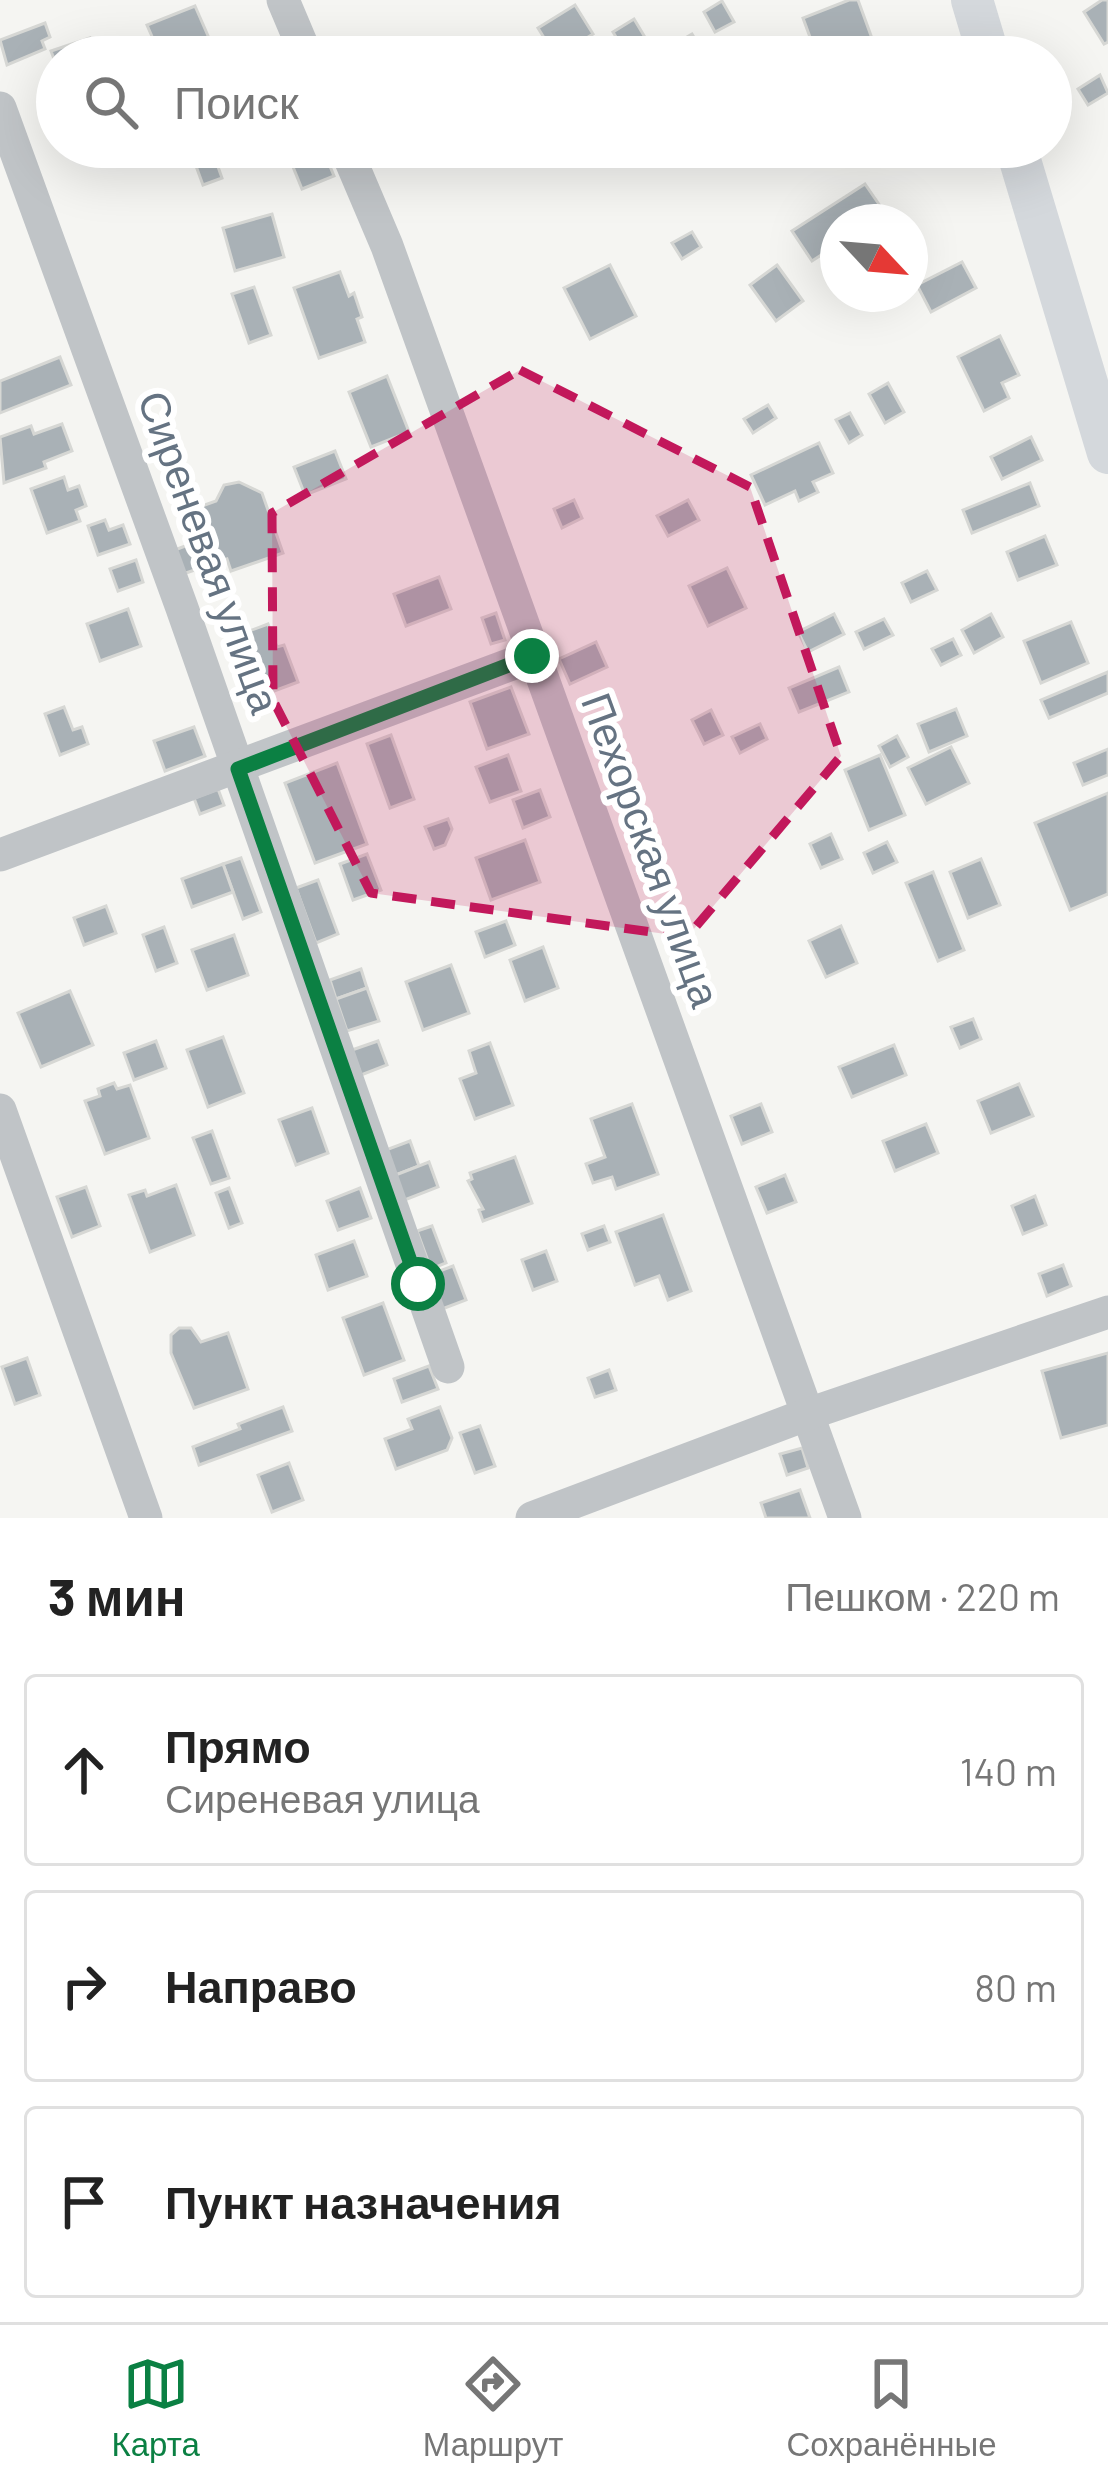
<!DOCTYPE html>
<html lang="ru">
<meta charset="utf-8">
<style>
body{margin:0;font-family:Barlow,sans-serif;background:#f2f2f2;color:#222}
.compass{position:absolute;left:820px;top:204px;width:108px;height:108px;border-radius:50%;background:#fff;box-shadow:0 12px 48px #0002;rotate:116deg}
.stop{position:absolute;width:36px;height:36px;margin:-27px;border:9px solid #0b8043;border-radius:50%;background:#fff}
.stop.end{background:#0b8043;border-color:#fff;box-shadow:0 3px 12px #0008}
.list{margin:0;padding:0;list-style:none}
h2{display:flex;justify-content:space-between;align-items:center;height:156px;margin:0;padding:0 48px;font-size:51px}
h2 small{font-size:39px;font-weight:400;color:#767676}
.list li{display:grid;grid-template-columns:78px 1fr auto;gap:36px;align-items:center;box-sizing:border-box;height:192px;margin:0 24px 24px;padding:0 24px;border:3px solid #e0e0e0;border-radius:12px}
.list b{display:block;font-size:45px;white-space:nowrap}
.list p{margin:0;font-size:39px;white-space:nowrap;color:#767676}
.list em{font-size:39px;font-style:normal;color:#767676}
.icon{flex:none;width:66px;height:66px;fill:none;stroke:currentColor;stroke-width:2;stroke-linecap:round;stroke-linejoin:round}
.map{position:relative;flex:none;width:1108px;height:1518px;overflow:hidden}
.search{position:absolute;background:#fff;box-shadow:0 12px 48px #0002;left:36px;right:36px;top:36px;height:132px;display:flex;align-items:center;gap:30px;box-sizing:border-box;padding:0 42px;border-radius:66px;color:#767676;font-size:45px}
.sheet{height:804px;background:#fff}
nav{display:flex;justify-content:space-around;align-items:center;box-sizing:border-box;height:168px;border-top:3px solid #e0e0e0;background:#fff;font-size:33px;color:#767676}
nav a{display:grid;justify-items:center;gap:6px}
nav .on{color:#0b8043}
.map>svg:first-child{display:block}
</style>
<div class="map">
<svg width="1108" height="1518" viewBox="0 0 1108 1518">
<rect width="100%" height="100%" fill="#f5f5f2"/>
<g fill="#a9b1b6" stroke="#d6d7d4" stroke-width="3">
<path d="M849,0H858L874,44L840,57L831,42L814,48L803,18Z"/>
<path d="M1102,0H1108V42L1104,44L1084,12Z"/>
<path d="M722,1L734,22L715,32L704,12Z"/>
<path d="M575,5L593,34L556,57L538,28Z"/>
<path d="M195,6L212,45L184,57H161L147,25Z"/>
<path d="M634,19L646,39L625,52L613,32Z"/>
<path d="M45,23L50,37L42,41L45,49L7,65L0,40Z"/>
<path d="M692,34L706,57H683L675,44Z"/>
<path d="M90,38L97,57H57V67L51,51Z"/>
<path d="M1100,75L1108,93L1088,105L1078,89Z"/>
<path d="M189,147H211L222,178L203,185Z"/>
<path d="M315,147H322L334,176L302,189L289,157Z"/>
<path d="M865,184L885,213L871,222H838V244L812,261L792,231Z"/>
<path d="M272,214L284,257L235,271L223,228Z"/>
<path d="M692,232L701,247L682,259L672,243Z"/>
<path d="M962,262L976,288L931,312L917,285Z"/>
<path d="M610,265L636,316L590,339L564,288Z"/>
<path d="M777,265L803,301L776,321L750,285Z"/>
<path d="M340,272L349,296L354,293L362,317L357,319L365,342L319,358L294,288Z"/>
<path d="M254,287L271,335L249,343L232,294Z"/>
<path d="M1000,336L1019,375L1002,383L1009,398L984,411L958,357Z"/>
<path d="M60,357L71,385L0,413V381Z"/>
<path d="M387,376L409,432L371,447L349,392Z"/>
<path d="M888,383L904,412L885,423L869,394Z"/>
<path d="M768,405L776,418L753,433L744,419Z"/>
<path d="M850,413L862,435L849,443L836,420Z"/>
<path d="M62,424L72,451L44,462L46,468L4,483L0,437L31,426L34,434Z"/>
<path d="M1031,437L1042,460L1002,479L991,457Z"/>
<path d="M819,443L833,473L813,482L818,492L799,501L795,491L765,505L751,475Z"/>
<path d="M335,451L346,479L305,495L294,467Z"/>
<path d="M64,477L68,490L79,486L86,506L76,510L80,521L47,533L31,489Z"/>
<path d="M239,482L262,493L283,553L231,571L227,559L180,575L172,551L196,542L188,511L216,501L224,485Z"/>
<path d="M1030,483L1039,506L972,533L963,510Z"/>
<path d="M574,500L582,518L562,528L554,509Z"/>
<path d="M688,500L699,520L668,536L657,516Z"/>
<path d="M105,520L109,530L123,525L130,544L98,555L88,526Z"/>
<path d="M1045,536L1057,565L1018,580L1007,552Z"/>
<path d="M136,560L143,582L118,591L110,569Z"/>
<path d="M727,568L746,608L708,626L689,586Z"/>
<path d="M927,571L937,590L911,602L902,583Z"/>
<path d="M439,577L451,609L406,626L394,594Z"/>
<path d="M128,609L141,646L100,661L87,624Z"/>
<path d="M496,613L505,640L491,644L482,618Z"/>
<path d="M834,614L844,634L808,652L798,632Z"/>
<path d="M991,614L1003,637L974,653L962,630Z"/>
<path d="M884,619L893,635L864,649L856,632Z"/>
<path d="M1071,622L1088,663L1041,683L1024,641Z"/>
<path d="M268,624L277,647L284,645L298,682L258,697L236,636Z"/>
<path d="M953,639L961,655L941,665L932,649Z"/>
<path d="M596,642L607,667L570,684L559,659Z"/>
<path d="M839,667L849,692L799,712L789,688Z"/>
<path d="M1108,672V693L1049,718L1041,700Z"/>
<path d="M511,687L529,734L487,749L470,702Z"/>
<path d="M64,707L73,730L82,727L88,744L60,755L45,714Z"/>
<path d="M956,709L967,736L929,752L918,724Z"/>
<path d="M711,710L723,735L704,744L692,720Z"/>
<path d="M760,724L767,739L740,753L732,737Z"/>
<path d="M194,727L205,756L165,771L154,741Z"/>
<path d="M391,735L414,799L390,808L367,744Z"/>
<path d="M897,736L908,757L890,767L879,746Z"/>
<path d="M951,747L969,783L926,804L908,768Z"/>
<path d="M1108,749V775L1083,785L1074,763Z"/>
<path d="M508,755L521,791L490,802L476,767Z"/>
<path d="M880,755L905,815L869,830L845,770Z"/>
<path d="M337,763L367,844L315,863L285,783Z"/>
<path d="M218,789L224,805L200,814L194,798Z"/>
<path d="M540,790L550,817L523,828L513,800Z"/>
<path d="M1108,793V894L1070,910L1035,823Z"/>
<path d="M448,819L452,829L445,845L434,849L425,827Z"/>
<path d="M831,834L842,859L821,868L810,844Z"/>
<path d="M525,840L540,882L491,900L476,858Z"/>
<path d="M887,842L897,862L873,873L864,853Z"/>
<path d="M367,854L381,890L353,900L340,864Z"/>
<path d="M241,858L261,912L243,919L223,864Z"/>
<path d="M981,859L1000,905L968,918L950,872Z"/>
<path d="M223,864L233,892L192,907L182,879Z"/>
<path d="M933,872L964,950L938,961L906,883Z"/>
<path d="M318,880L338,934L316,943L296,888Z"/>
<path d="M106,906L116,933L84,945L74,918Z"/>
<path d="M506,921L515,945L485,957L476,932Z"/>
<path d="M841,926L857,963L826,977L809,941Z"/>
<path d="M164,927L177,963L156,971L143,935Z"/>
<path d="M234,935L248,975L207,990L192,950Z"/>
<path d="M543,947L558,988L525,1001L510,960Z"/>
<path d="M451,965L469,1013L423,1030L406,982Z"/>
<path d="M361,969L367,988L336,999L330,980Z"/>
<path d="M367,988L379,1021L347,1031L336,999Z"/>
<path d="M70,991L93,1045L41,1067L18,1013Z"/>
<path d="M973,1019L981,1039L960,1048L951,1027Z"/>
<path d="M223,1037L244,1093L208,1107L187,1050Z"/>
<path d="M156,1041L166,1068L134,1080L124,1053Z"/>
<path d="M378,1041L387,1065L361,1075L352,1050Z"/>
<path d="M490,1043L513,1105L475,1119L460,1079L476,1073L469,1051Z"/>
<path d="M894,1045L906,1075L852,1097L839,1067Z"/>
<path d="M114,1083L117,1089L130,1085L149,1138L105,1154L85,1101L100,1096L98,1089Z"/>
<path d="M1019,1084L1033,1116L991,1133L978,1101Z"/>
<path d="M632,1104L658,1174L616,1189L612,1177L593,1183L586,1164L605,1157L591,1119Z"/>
<path d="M761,1104L772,1132L742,1144L731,1116Z"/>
<path d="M312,1108L328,1153L296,1165L279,1120Z"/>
<path d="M926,1124L938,1153L895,1171L883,1141Z"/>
<path d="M212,1131L229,1178L211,1184L193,1138Z"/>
<path d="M410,1141L419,1166L393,1176L383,1151Z"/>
<path d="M515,1157L532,1203L483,1221L479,1210L483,1209L468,1181L472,1179L470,1173Z"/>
<path d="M429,1162L438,1187L402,1201L393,1176Z"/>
<path d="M785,1175L796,1202L767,1213L756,1187Z"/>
<path d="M176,1185L194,1235L150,1252L129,1195L145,1190L147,1196Z"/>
<path d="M86,1187L100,1226L72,1237L57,1197Z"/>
<path d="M229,1188L242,1223L229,1228L216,1193Z"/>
<path d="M360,1188L371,1218L338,1230L327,1201Z"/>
<path d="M1035,1196L1046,1225L1023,1234L1012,1206Z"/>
<path d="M663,1215L691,1291L668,1300L659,1276L635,1285L616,1232Z"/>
<path d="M432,1226L446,1263L431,1269L417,1231Z"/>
<path d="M604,1226L610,1242L588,1250L582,1234Z"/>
<path d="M354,1241L367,1276L328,1290L316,1255Z"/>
<path d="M546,1251L557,1281L533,1290L522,1260Z"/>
<path d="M1063,1265L1071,1286L1047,1296L1039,1274Z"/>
<path d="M453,1266L466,1300L442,1309L429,1275Z"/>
<path d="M383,1303L404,1360L364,1375L343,1318Z"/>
<path d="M179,1328H191L201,1342L228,1333L248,1389L194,1408L171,1353V1335Z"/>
<path d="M1108,1353V1425L1061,1438L1042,1371Z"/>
<path d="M27,1358L40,1395L15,1404L2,1367Z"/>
<path d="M429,1366L438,1389L402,1402L394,1379Z"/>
<path d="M609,1370L616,1390L595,1397L588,1378Z"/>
<path d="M283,1407L292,1431L199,1465L193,1447L240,1429L238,1424Z"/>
<path d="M440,1407L452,1438L447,1450L396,1469L385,1439L412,1429L408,1419Z"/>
<path d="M480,1426L495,1466L475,1473L460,1433Z"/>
<path d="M802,1448L808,1468L787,1475L780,1454Z"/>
<path d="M289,1463L303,1500L272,1512L258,1475Z"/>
<path d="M800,1490L810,1518H766L761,1503Z"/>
</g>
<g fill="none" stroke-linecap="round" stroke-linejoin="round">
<g stroke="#c0c4c7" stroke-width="33">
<path d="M283,0L307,57"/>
<path d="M0,108L182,608L448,1367"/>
<path d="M345,147L387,246L845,1518"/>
<path d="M0,855L533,656"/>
<path d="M0,1110L146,1518"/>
<path d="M532,1518L808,1414L1108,1312"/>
</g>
<g stroke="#d4d8dc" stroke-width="42">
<path d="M972,0L989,57"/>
<path d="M1016,147L1108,453"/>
</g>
</g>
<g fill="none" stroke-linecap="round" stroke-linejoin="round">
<path stroke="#0b8043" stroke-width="15" d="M418,1284L238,769L532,656"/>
</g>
<path fill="#c2185b" fill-opacity="0.2" stroke="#c2185b" stroke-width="9" stroke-dasharray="24 15" stroke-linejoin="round" d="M520,370L750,487L841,756L687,937L371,893L273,700L272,513Z"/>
<g text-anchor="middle" stroke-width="12" stroke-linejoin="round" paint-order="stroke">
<g font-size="42" fill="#657382" stroke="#fff">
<text transform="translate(209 552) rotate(70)" y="15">Сиреневая улица</text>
<text transform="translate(651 850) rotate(70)" y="15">Пехорская улица</text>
</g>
</g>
</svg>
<svg class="compass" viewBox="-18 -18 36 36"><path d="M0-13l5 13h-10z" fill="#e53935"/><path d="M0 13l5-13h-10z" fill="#767676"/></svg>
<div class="stop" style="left:418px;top:1284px"></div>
<div class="stop end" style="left:532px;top:656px"></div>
<div class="search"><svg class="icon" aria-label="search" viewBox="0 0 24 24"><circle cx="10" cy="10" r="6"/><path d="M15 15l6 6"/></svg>Поиск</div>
</div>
<section class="sheet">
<h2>3 мин<small>Пешком · 220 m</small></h2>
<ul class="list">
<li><svg class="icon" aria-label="ahead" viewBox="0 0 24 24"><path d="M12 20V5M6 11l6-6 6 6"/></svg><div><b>Прямо</b><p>Сиреневая улица</p></div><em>140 m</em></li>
<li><svg class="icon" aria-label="right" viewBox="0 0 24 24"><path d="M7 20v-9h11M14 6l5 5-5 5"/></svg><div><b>Направо</b></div><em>80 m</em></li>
<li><svg class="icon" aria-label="arrive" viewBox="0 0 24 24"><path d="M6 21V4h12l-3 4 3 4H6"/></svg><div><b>Пункт назначения</b></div></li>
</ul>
</section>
<nav>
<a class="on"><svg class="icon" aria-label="map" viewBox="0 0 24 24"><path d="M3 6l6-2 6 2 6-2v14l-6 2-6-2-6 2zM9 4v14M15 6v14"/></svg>Карта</a>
<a><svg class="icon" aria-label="directions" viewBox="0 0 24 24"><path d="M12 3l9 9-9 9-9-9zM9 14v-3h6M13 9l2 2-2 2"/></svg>Маршрут</a>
<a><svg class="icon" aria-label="saved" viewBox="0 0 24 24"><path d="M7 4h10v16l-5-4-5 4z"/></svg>Сохранённые</a>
</nav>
